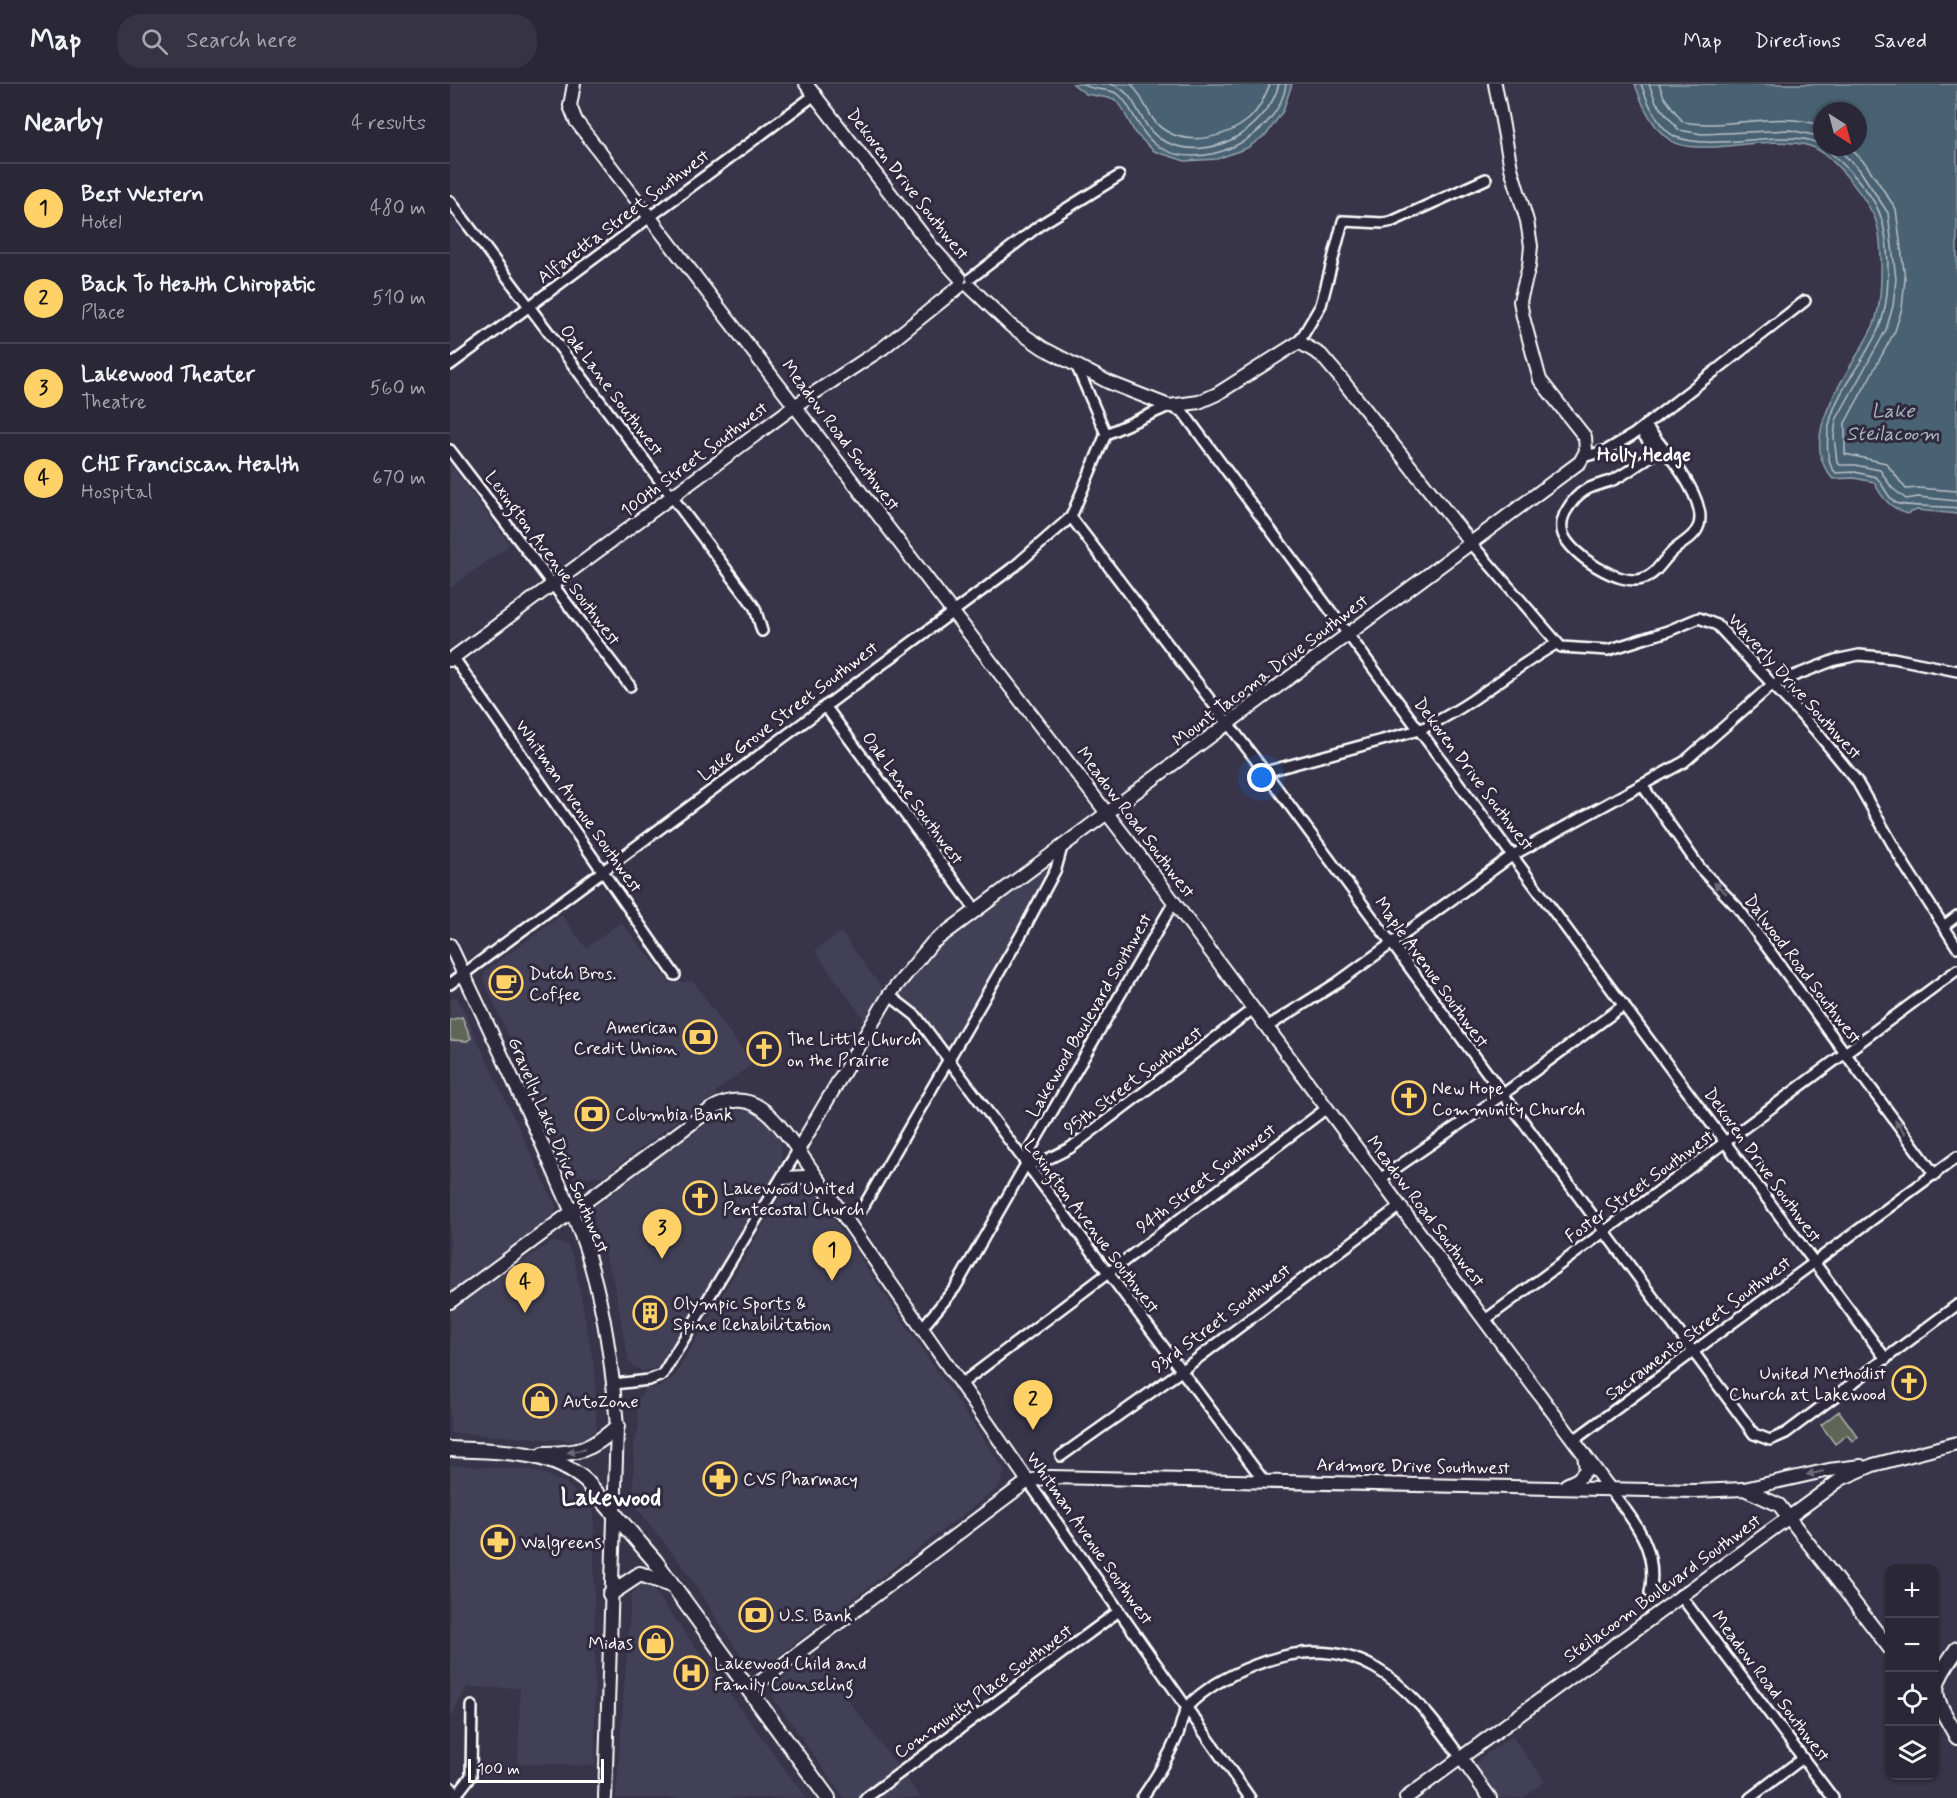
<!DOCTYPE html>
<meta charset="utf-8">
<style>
body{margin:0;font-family:Mynerve,sans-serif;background:#363342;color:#f1f3f6}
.controls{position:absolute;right:18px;bottom:18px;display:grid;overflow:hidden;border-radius:12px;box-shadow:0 2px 4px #0004}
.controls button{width:54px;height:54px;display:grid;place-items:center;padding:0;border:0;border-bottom:2px solid #464452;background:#2a2737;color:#f1f3f6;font:30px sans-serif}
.compass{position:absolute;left:1363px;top:18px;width:54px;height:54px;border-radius:50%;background:#2a2737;box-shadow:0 2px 4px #0004;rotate:144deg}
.scale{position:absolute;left:18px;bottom:15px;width:136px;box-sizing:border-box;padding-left:6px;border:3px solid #fff;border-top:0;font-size:16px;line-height:21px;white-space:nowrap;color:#fff;-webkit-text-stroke:4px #2f2a3d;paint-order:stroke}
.you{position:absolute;left:812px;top:694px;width:21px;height:21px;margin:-15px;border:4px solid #fff;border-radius:50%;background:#1a73e8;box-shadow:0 0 0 9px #1a73e833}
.badge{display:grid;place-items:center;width:39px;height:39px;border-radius:50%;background:#ffd166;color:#111;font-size:20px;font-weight:700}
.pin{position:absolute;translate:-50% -50px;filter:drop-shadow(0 2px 3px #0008)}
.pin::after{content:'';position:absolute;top:32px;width:21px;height:18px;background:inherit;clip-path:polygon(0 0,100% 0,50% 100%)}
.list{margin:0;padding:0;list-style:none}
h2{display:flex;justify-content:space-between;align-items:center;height:78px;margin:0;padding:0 24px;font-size:26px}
h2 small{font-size:20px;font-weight:400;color:#a5a5ad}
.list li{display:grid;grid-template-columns:39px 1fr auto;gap:18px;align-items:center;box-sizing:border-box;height:90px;padding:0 24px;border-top:2px solid #464452}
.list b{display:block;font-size:22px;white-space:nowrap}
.list p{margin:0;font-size:20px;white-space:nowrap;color:#a5a5ad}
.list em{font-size:20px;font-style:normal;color:#a5a5ad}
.icon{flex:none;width:33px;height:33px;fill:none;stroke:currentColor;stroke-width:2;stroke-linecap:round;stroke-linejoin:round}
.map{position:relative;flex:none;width:1507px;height:1714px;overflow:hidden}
header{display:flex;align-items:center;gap:36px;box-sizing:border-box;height:84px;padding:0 30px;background:#2a2737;border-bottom:2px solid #464452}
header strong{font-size:28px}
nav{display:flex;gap:33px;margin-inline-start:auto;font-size:21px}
.search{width:420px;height:54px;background:#363342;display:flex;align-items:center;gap:15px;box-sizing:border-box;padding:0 21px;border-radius:24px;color:#a5a5ad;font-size:22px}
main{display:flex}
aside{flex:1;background:#2a2737}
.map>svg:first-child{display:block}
</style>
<header>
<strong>Map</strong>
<div class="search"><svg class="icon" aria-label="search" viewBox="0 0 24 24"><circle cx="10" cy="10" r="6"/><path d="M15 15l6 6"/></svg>Search here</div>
<nav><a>Map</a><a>Directions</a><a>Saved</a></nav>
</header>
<main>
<aside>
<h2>Nearby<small>4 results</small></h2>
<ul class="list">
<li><span class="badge">1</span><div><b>Best Western</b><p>Hotel</p></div><em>480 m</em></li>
<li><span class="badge">2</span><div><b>Back To Health Chiropatic</b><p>Place</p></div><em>510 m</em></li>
<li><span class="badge">3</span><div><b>Lakewood Theater</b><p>Theatre</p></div><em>560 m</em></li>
<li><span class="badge">4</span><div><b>CHI Franciscan Health</b><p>Hospital</p></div><em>670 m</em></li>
</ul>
</aside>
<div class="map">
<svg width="1507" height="1714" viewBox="0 0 1507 1714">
<rect width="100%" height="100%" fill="#383449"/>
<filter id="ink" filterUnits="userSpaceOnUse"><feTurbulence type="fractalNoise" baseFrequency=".0167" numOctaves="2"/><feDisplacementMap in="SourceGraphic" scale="12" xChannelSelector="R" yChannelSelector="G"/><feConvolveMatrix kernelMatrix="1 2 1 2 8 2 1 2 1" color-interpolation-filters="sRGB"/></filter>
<g filter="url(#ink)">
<g fill="#434057">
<path d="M0,380L60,461L0,504Z"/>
<path d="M593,786L598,788L597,792L505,952L502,956H492L474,930L450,910L482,868Z"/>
<path d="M112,831L136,864L171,838L221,899L243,897L302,980L265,1008L267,1011L243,1025L155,1091L124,1096L33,895L35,887Z"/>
<path d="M391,848L434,907L416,938L365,867Z"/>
<path d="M7,913L106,1123L102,1133L0,1209V916Z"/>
<path d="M290,1026L305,1029L318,1040L331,1056V1076L334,1078L211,1283L192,1287L179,1279L164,1199L144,1139V1123L238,1052L276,1028Z"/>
<path d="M348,1099L365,1108L555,1387L549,1403L320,1578L308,1583L299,1581L284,1562L235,1485L183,1419L184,1359L189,1344L186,1316L193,1309V1305L210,1303L225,1292L333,1108L340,1102Z"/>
<path d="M102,1158L117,1160L124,1175L145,1288L146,1346L133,1357L0,1349V1228L45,1195Z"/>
<path d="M0,1381L80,1386L94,1390L116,1399L144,1427L145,1682L68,1679L70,1604L17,1603L0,1635Z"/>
<path d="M190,1500L203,1505L356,1714H166L181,1512Z"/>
<path d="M364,1570L471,1714H394L324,1615L323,1608L325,1600Z"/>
<path d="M1062,1652L1095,1697L1073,1714H1049L1026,1684L1027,1677Z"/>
</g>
<g fill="#5f6659" stroke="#afb2ac" stroke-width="1.5">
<path d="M12,933L21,954L17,957L0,956V936Z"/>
<path d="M1389,1327L1408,1353L1403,1358L1397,1351L1385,1360L1371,1341Z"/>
</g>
<g fill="#4a6273" stroke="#92a1ab" stroke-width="1.5" fill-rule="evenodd">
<path d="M623,0H842L833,27L817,50L797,64L767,75L735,77L704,67L685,49L671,22L664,15L636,10Z"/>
<path d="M1185,0H1507V430L1467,426L1457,430C1440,423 1432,415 1424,398L1404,394L1383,395C1342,351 1406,282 1424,240C1433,217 1434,154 1424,132C1414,112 1382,69 1360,62C1331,54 1295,61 1265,63C1253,63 1231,64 1221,57C1202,44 1192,21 1185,0ZM1372,27H1408V63H1372Z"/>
</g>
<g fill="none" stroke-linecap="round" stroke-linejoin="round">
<g stroke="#b7c0c7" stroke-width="1.5">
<path d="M633,0C643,8 657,3 668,10C681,19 687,47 706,61C750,92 829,53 836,0"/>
<path d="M660,0C689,7 687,42 712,56C758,81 816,47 829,0"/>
<path d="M681,0C695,14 698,37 716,47C741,62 778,53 799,35C809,26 815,12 820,0"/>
<path d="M1191,0C1197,17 1208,45 1226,53C1253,64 1302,54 1332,54C1346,54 1361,54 1372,62"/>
<path d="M1199,0L1206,18L1229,46L1252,50L1340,46L1372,53"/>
<path d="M1209,0L1214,13L1233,38C1278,46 1328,26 1372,42"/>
<path d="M1373,63C1393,78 1423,108 1431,133C1440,161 1441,213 1430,241C1412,287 1372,316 1378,369C1380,378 1379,382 1386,389L1405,388L1426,393C1434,401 1436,412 1446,419C1453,423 1494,422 1507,424"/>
<path d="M1386,63L1409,85L1438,129L1446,195L1443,222L1436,246L1386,336L1384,353L1387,378L1390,381H1405L1430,386L1442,404L1456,415L1468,413L1507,417"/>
<path d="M1399,63L1416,80L1446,125L1455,195L1452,224L1445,247L1395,339V370L1436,379L1456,405L1468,404L1507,407"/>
</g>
<g stroke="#fff" stroke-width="14">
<g id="street">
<path d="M0,117L295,510L305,524L312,547"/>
<path d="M521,194L590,141L669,92"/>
<path d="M849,258L871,221L893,137L933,139L943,137L1036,95"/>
<path d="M0,281L366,10"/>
<path d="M627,283L656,350"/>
<path d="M1195,341C1211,362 1265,421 1246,447C1241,455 1229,461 1222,468C1212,477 1206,491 1192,495C1169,502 1121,471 1113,450C1110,441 1113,431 1118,424C1131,403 1143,403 1163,396C1177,390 1199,372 1213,364"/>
<path d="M1190,346L1206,368"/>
<path d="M0,366L180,602"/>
<path d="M1133,373L1157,366L1184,350L1355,217"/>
<path d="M621,433L815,688L1304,1350L1320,1356L1336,1349L1507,1221"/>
<path d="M1021,459L1111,563L1158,566L1218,547L1249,534L1267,541L1366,647L1406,696L1455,782L1507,863"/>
<path d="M4,574L225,891"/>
<path d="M375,622L525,825"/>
<path d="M815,688L969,646C1020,624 1058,587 1106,560"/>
<path d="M1192,701L1250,784L1288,824L1485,1091"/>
<path d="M1495,841L1507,832"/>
<path d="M0,900L565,482L621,433L656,350L719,322L733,328L1436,1275"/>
<path d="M439,911L466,932L475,944L814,1397"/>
<path d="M817,943L887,899L1063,771L1234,678L1323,600L1385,576L1409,571L1443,574L1507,587"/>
<path d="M576,1080L594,1077L620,1064L803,925"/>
<path d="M930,1095L1052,1011L1174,921"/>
<path d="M412,1125L572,849L606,785L612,763"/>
<path d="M1035,1236L1507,886"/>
<path d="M472,1244L505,1204L576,1080L580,1066L724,818"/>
<path d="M164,1300L199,1296L212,1291L348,1066"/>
<path d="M511,1300L877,1024"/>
<path d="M1124,1356L1507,1073"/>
<path d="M611,1372L731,1287L950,1122"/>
<path d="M578,1397L800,1714"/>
<path d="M1159,1404C1184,1437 1209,1465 1200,1509"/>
<path d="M1230,1511L1383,1714"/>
<path d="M4,1714L21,1692L22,1622"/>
<path d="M416,1714L669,1527"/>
<path d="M692,1714C705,1695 717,1676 726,1655C731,1645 732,1629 739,1621C756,1603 782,1590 805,1581C905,1542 957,1597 1011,1674"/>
<path d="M1300,1714L1353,1674"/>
</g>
</g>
<g stroke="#fff" stroke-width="16">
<g id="secondary">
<path d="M124,0L120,22L126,37L686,767L1159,1404"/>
<path d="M356,0L481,162L510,194"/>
<path d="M520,203L561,242L593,264L658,298L719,322L749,318L767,310L849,258L871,271L888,291L1021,459"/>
<path d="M0,576L346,321L433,264L510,202"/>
<path d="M0,861C34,933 68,1004 99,1076C114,1111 131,1145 141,1182C156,1234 163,1289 167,1343L155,1714"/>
<path d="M348,1066L439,911L482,859L1130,378L1136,367L1135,353L1090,296L1073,233L1070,217L1079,182L1081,162L1077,137L1061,84L1045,0"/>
<path d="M333,1094L355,1093L370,1097"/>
<path d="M0,1218L261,1025C303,1000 325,1035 348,1066L578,1397"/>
<path d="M1116,1401L1128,1395L1136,1386L1134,1370"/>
<path d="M1294,1405L1379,1386L1411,1382"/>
<path d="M299,1606L578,1397L600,1393L1245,1407L1294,1405L1329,1421L1440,1565"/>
<path d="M1011,1674L1040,1714"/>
<path d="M0,1704L6,1714"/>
<path d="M956,1714L1391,1395L1423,1381L1507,1359"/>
</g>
</g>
<g stroke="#fff" stroke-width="18">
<g id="primary">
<path d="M0,1365C48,1368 97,1364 136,1397L205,1477L378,1714"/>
<path d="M93,1370C128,1370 141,1366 167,1343"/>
<path d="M160,1510L190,1490L221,1501"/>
<path d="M1507,1565C1476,1609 1483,1609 1507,1653"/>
</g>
</g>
<use href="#street" stroke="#2f2a3d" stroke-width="9"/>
<use href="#secondary" stroke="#2f2a3d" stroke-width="12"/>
<use href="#primary" stroke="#2f2a3d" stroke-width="14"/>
</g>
<defs><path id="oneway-solid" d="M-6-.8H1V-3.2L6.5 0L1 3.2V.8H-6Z" transform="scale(1.5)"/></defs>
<g fill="#6d6a77">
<use href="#oneway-solid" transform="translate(1270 804) rotate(-139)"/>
<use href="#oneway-solid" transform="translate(1450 1043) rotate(-126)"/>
<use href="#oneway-solid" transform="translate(126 1367) rotate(170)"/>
<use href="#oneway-solid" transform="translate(1365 1389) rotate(168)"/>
</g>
</g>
<defs>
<g id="cafe-ring" transform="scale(1.725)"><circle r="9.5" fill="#2f2a3d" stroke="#ffd166" stroke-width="1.5"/><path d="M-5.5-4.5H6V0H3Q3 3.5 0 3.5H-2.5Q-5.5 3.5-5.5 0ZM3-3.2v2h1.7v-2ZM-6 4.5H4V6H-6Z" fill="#ffd166"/></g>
<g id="bank-ring" transform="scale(1.725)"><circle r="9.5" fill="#2f2a3d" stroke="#ffd166" stroke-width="1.5"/><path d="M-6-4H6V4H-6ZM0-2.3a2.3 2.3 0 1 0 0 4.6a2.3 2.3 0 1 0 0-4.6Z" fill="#ffd166"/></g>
<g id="church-ring" transform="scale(1.725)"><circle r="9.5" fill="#2f2a3d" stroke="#ffd166" stroke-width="1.5"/><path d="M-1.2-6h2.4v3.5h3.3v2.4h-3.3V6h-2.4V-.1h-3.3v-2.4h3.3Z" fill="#ffd166"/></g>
<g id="building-ring" transform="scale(1.725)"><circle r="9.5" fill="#2f2a3d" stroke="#ffd166" stroke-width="1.5"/><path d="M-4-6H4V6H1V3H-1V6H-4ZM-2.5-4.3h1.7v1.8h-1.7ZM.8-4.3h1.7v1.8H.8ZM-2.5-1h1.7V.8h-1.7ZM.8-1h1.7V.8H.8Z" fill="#ffd166"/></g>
<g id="shop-ring" transform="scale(1.725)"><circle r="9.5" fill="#2f2a3d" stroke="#ffd166" stroke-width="1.5"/><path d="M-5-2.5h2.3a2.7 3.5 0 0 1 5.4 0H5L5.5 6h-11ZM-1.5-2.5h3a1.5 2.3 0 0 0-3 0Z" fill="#ffd166"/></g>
<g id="pharmacy-ring" transform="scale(1.725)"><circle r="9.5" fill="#2f2a3d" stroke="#ffd166" stroke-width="1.5"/><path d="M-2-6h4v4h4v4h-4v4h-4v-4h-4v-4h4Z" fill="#ffd166"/></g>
<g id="hospital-ring" transform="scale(1.725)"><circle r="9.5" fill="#2f2a3d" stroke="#ffd166" stroke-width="1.5"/><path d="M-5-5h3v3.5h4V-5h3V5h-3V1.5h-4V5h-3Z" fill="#ffd166"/></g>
</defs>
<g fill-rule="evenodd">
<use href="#cafe-ring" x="56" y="899"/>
<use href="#bank-ring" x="250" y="953"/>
<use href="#church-ring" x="314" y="965"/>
<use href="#church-ring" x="959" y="1014"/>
<use href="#bank-ring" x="142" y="1030"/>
<use href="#church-ring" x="250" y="1114"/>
<use href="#building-ring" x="200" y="1229"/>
<use href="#church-ring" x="1459" y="1299"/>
<use href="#shop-ring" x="90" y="1317"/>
<use href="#pharmacy-ring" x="270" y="1395"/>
<use href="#pharmacy-ring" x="48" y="1458"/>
<use href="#bank-ring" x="306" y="1531"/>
<use href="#shop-ring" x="206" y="1559"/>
<use href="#hospital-ring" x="241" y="1589"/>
</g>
<g text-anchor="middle" stroke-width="6" stroke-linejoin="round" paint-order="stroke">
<g font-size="18" fill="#fff" stroke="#2f2a3d">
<text transform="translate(458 100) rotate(52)" y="6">Dekoven Drive Southwest</text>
<text transform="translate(173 132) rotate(-37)" y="6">Alfaretta Street Southwest</text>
<text transform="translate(162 306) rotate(53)" y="6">Oak Lane Southwest</text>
<text transform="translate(391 351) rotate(53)" y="6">Meadow Road Southwest</text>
<text transform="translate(244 375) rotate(-37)" y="6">100th Street Southwest</text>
<text transform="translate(103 474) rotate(53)" y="6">Lexington Avenue Southwest</text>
<text transform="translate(820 586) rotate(-37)" y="6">Mount Tacoma Drive Southwest</text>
<text transform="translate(1345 602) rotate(48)" y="6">Waverly Drive Southwest</text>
<text transform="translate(338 627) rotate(-37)" y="6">Lake Grove Street Southwest</text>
<text transform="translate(1024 690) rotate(53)" y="6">Dekoven Drive Southwest</text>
<text transform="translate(463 714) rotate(54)" y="6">Oak Lane Southwest</text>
<text transform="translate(129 722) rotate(55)" y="6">Whitman Avenue Southwest</text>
<text transform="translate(686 738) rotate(53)" y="6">Meadow Road Southwest</text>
<text transform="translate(1353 885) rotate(53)" y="6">Dalwood Road Southwest</text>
<text transform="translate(982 888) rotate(54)" y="6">Maple Avenue Southwest</text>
<text transform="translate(639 931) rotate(-60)" y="6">Lakewood Boulevard Southwest</text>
<text transform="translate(683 996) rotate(-37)" y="6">95th Street Southwest</text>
<text transform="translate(109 1061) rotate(67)" y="6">Gravelly Lake Drive Southwest</text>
<text transform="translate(1313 1081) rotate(54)" y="6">Dekoven Drive Southwest</text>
<text transform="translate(756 1094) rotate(-37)" y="6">94th Street Southwest</text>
<text transform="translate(1189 1102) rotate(-36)" y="6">Foster Street Southwest</text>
<text transform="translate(976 1127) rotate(53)" y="6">Meadow Road Southwest</text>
<text transform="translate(642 1142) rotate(53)" y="6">Lexington Avenue Southwest</text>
<text transform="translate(771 1234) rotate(-37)" y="6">93rd Street Southwest</text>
<text transform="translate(1248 1244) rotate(-37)" y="6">Sacramento Street Southwest</text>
<text transform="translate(963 1382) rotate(1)" y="6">Ardmore Drive Southwest</text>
<text transform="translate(640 1454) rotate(55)" y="6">Whitman Avenue Southwest</text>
<text transform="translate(1212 1504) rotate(-36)" y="6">Steilacoom Boulevard Southwest</text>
<text transform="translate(1321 1602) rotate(53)" y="6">Meadow Road Southwest</text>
<text transform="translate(533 1607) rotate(-36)" y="6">Community Place Southwest</text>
</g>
<g font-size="18" fill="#fff" stroke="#2f2a3d" text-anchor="start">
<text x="79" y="895">Dutch Bros.<tspan x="79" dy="21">Coffee</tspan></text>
<text x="227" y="949" text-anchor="end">American<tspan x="227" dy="21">Credit Union</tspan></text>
<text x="337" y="961">The Little Church<tspan x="337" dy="21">on the Prairie</tspan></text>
<text x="982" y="1010">New Hope<tspan x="982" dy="21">Community Church</tspan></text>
<text x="165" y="1036">Columbia Bank</text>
<text x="273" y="1110">Lakewood United<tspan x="273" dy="21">Pentecostal Church</tspan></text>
<text x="223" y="1225">Olympic Sports &amp;<tspan x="223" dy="21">Spine Rehabilitation</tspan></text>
<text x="1436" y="1295" text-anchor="end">United Methodist<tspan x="1436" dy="21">Church at Lakewood</tspan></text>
<text x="113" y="1323">AutoZone</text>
<text x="293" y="1401">CVS Pharmacy</text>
<text x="71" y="1464">Walgreens</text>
<text x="329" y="1537">U.S. Bank</text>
<text x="183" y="1565" text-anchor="end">Midas</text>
<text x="264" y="1585">Lakewood Child and<tspan x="264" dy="21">Family Counseling</tspan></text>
</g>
<g font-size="20" font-style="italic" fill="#aeb8c0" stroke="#2f2a3d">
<text x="1443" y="333">Lake<tspan x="1443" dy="23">Steilacoom</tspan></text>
</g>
<g font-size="20" font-weight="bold" fill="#fff" stroke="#2f2a3d">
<text x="1194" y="377">Holly Hedge</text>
</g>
<g font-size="24" font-weight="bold" fill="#fff" stroke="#2f2a3d">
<text x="161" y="1421">Lakewood</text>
</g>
</g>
</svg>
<div class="controls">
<button>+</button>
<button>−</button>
<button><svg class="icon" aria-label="locate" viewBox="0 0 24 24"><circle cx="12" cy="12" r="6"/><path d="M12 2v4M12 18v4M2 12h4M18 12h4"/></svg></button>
<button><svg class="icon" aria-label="layers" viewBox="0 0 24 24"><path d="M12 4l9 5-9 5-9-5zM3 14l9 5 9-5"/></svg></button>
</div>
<svg class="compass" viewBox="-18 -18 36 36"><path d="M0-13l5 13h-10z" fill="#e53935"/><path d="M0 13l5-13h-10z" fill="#a5a5ad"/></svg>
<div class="scale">100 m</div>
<div class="you"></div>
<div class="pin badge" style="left:382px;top:1197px">1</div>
<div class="pin badge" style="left:583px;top:1346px">2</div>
<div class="pin badge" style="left:212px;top:1175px">3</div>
<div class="pin badge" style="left:75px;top:1229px">4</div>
</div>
</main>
